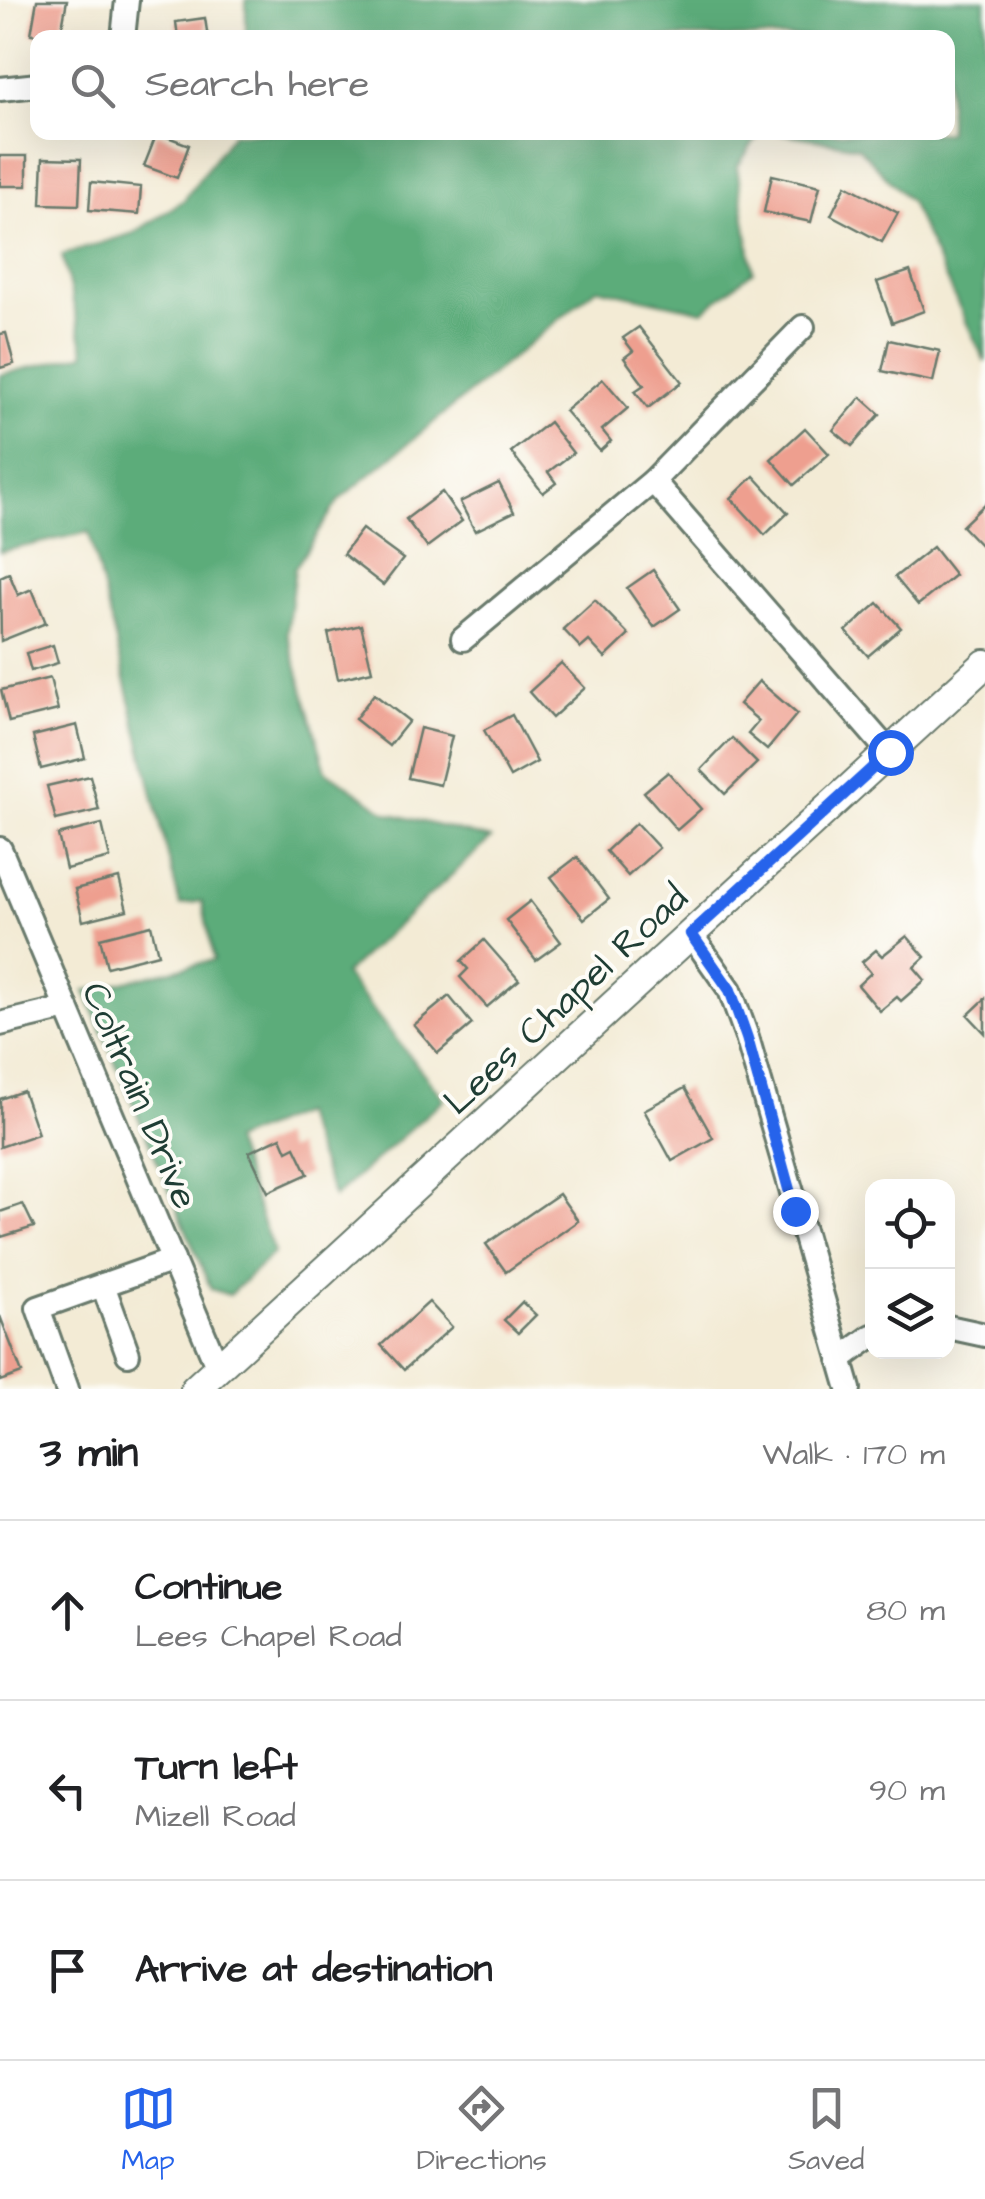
<!DOCTYPE html>
<meta charset="utf-8">
<style>
body{margin:0;font-family:"Architects Daughter",sans-serif;background:#f6f6f6;color:#202124}
.controls{position:absolute;right:30px;bottom:30px;display:grid;overflow:hidden;border-radius:20px;box-shadow:0 10px 40px #0002}
.controls button{width:90px;height:90px;display:grid;place-items:center;padding:0;border:0;border-bottom:2px solid #e0e0e0;background:#fff;color:#202124;font:50px sans-serif}
.stop{position:absolute;width:30px;height:30px;margin:-22px;border:8px solid #2563eb;border-radius:50%;background:#fff}
.stop.end{background:#2563eb;border-color:#fff;box-shadow:0 2px 10px #0008}
.list{margin:0;padding:0;list-style:none}
h2{display:flex;justify-content:space-between;align-items:center;height:130px;margin:0;padding:0 40px;font-size:42px}
h2 small{font-size:32px;font-weight:400;color:#757577}
.list li{display:grid;grid-template-columns:65px 1fr auto;gap:30px;align-items:center;box-sizing:border-box;height:180px;padding:0 40px;border-top:2px solid #e0e0e0}
.list b{display:block;font-size:38px;white-space:nowrap}
.list p{margin:0;font-size:32px;white-space:nowrap;color:#757577}
.list em{font-size:32px;font-style:normal;color:#757577}
.icon{flex:none;width:55px;height:55px;fill:none;stroke:currentColor;stroke-width:2;stroke-linecap:round;stroke-linejoin:round}
.map{position:relative;flex:none;width:985px;height:1389px;overflow:hidden}
.search{position:absolute;background:#fff;box-shadow:0 10px 40px #0002;left:30px;right:30px;top:30px;height:110px;display:flex;align-items:center;gap:25px;box-sizing:border-box;padding:0 35px;border-radius:20px;color:#757577;font-size:38px}
.sheet{height:670px;background:#fff}
nav{display:flex;justify-content:space-around;align-items:center;box-sizing:border-box;height:140px;border-top:2px solid #e0e0e0;background:#fff;font-size:28px;color:#757577}
nav a{display:grid;justify-items:center;gap:5px}
nav .on{color:#2563eb}
.map>svg:first-child{display:block}
</style>
<div class="map">
<svg width="985" height="1389" viewBox="0 0 985 1389">
<rect width="100%" height="100%" fill="#fdfcf7"/>
<filter id="ink" filterUnits="userSpaceOnUse"><feTurbulence type="fractalNoise" baseFrequency=".01" numOctaves="2"/><feDisplacementMap in="SourceGraphic" scale="20" xChannelSelector="R" yChannelSelector="G"/><feConvolveMatrix kernelMatrix="1 2 1 2 8 2 1 2 1" color-interpolation-filters="sRGB"/></filter>
<filter id="wash" filterUnits="userSpaceOnUse"><feTurbulence type="fractalNoise" baseFrequency=".0048" numOctaves="4" result="noise"/><feDisplacementMap in="SourceGraphic" scale="40" xChannelSelector="R" yChannelSelector="G"/><feGaussianBlur stdDeviation="2.25" result="paint"/><feColorMatrix in="noise" values="0 0 0 0 0 0 0 0 0 0 0 0 0 0 0 0 0 1.4 0 .05"/><feComposite in="paint" operator="in"/></filter>
<g filter="url(#wash)">
<rect width="100%" height="100%" fill="#f3ebd5"/>
<g fill="#5bac7a" stroke="#3d7457" stroke-width="2.5">
<path d="M246,0H985V362L910,202L858,147L779,133L948,132V38L246,37Z"/>
<path d="M233,133H760L737,167L753,271L703,311L597,288L339,500L295,568L287,633L326,771L388,813L491,839L344,974L444,1099L334,1197L301,1113L233,1141L274,1253L229,1295L211,1289L85,991L214,960L202,901L180,905L89,532L0,552V375L85,354L62,255L134,233L184,200Z"/>
</g>
<g id="blocks">
<g fill="#ee9f8f">
<path d="M37,0H67L60,38L31,34Z"/>
<path d="M205,18L208,38H178L176,22Z"/>
<path d="M157,133L189,145L177,178L144,166Z"/>
<rect x="0" y="156" width="27" height="30"/>
<path d="M43,158L81,159L79,205L41,204Z"/>
<path d="M772,175L820,186L811,222L764,212Z"/>
<path d="M91,182L141,187L139,214L89,210Z"/>
<path d="M846,185L898,213L882,242L831,215Z"/>
<path d="M910,271L924,311L892,323L877,282Z"/>
<path d="M639,327L682,382L648,408L635,391L644,385L624,358L633,351L623,338Z"/>
<path d="M6,333L14,364L0,368V334Z"/>
<path d="M889,340L940,351L933,382L882,371Z"/>
<path d="M603,379L628,408L602,430L611,441L600,451L565,411Z"/>
<path d="M861,397L880,414L852,446L833,430Z"/>
<path d="M549,422L573,453L548,472L556,483L543,493L511,452Z"/>
<path d="M805,428L829,454L794,485L771,459Z"/>
<path d="M754,476L788,513L765,535L731,498Z"/>
<path d="M499,483L514,512L475,531L460,502Z"/>
<path d="M442,492L462,521L427,547L406,519Z"/>
<path d="M985,504V550L962,526Z"/>
<path d="M362,529L403,559L383,585L343,554Z"/>
<path d="M933,547L955,575L918,605L895,577Z"/>
<path d="M653,570L680,609L654,627L627,588Z"/>
<path d="M9,573L18,595L32,589L46,623L1,641L0,577Z"/>
<path d="M595,600L629,635L605,658L589,641L581,648L563,629Z"/>
<path d="M878,603L901,628L868,656L846,631Z"/>
<path d="M361,625L372,671L338,679L328,633Z"/>
<path d="M53,645L58,663L31,671L26,653Z"/>
<path d="M561,663L585,688L552,718L529,692Z"/>
<path d="M50,678L58,710L9,722L1,690Z"/>
<path d="M759,681L797,714L767,750L748,734L759,721L739,704Z"/>
<path d="M374,694L409,721L389,746L355,719Z"/>
<path d="M512,715L537,762L510,777L484,730Z"/>
<path d="M77,725L85,758L41,769L33,736Z"/>
<path d="M420,728L452,736L440,785L408,778Z"/>
<path d="M732,738L757,763L725,794L701,770Z"/>
<path d="M668,772L701,809L677,830L644,792Z"/>
<path d="M90,776L99,810L56,820L47,786Z"/>
<path d="M636,823L659,848L628,876L606,851Z"/>
<path d="M102,824L110,858L66,869L58,835Z"/>
<path d="M577,857L609,899L584,919L551,877Z"/>
<path d="M119,878L127,910L83,921L75,889Z"/>
<path d="M530,901L561,942L536,960L506,920Z"/>
<path d="M151,925L158,954L107,967L100,938Z"/>
<path d="M907,936L925,957L914,967L925,980L901,1001L897,997L880,1011L858,985L871,973L862,962L876,950L882,956Z"/>
<path d="M484,940L519,980L487,1007L460,977L468,969L461,961Z"/>
<path d="M449,996L472,1024L438,1053L414,1025Z"/>
<path d="M985,999V1033L968,1015Z"/>
<path d="M685,1088L713,1138L672,1161L644,1110Z"/>
<path d="M23,1091L38,1134L0,1147V1099Z"/>
<path d="M281,1137L287,1151L295,1147L308,1174L268,1192L249,1152Z"/>
<path d="M559,1194L578,1221L506,1272L486,1244Z"/>
<path d="M23,1204L34,1227L1,1237L0,1212Z"/>
<path d="M429,1302L452,1327L404,1370L381,1345Z"/>
<path d="M522,1302L536,1315L518,1333L504,1320Z"/>
<path d="M0,1316L22,1373L0,1381Z"/>
</g>
</g>
</g>
<g filter="url(#ink)">
<use href="#blocks" fill-opacity="0" stroke="#697a6c" stroke-width="2.5"/>
<g fill="none" stroke-linecap="round" stroke-linejoin="round">
<g stroke="#697a6c" stroke-width="28">
<g id="minor">
<path d="M123,38L127,0"/>
<path d="M0,89L38,85"/>
<path d="M653,481L889,752"/>
<path d="M463,639L653,481L803,327"/>
<path d="M0,849L218,1368"/>
<path d="M691,934L730,990L747,1037L849,1389"/>
<path d="M0,1024L67,1008"/>
<path d="M103,1285L128,1354"/>
<path d="M948,1327L985,1335"/>
<path d="M840,1359L872,1336"/>
<path d="M67,1389L38,1308L173,1260"/>
</g>
</g>
<g stroke="#697a6c" stroke-width="32">
<path id="major" d="M195,1389L985,664"/>
</g>
<use href="#minor" stroke="#fff" stroke-width="22"/>
<use href="#major" stroke="#fff" stroke-width="28"/>
</g>
</g>
<g fill="none" stroke-linecap="round" stroke-linejoin="round" filter="url(#ink)">
<path stroke="#2563eb" stroke-width="12" d="M795,1211L747,1038L730,990L691,934L890,752"/>
</g>
<g text-anchor="middle" stroke-width="8" stroke-linejoin="round" paint-order="stroke">
<g font-size="38" fill="#1f3d34" stroke="#fdfcf7">
<text transform="translate(565 999) rotate(-43)" y="13">Lees Chapel Road</text>
<text transform="translate(141 1095) rotate(67)" y="13">Coltrain Drive</text>
</g>
</g>
</svg>
<div class="controls">
<button><svg class="icon" aria-label="locate" viewBox="0 0 24 24"><circle cx="12" cy="12" r="6"/><path d="M12 2v4M12 18v4M2 12h4M18 12h4"/></svg></button>
<button><svg class="icon" aria-label="layers" viewBox="0 0 24 24"><path d="M12 4l9 5-9 5-9-5zM3 14l9 5 9-5"/></svg></button>
</div>
<div class="stop" style="left:890px;top:752px"></div>
<div class="stop end" style="left:795px;top:1211px"></div>
<div class="search"><svg class="icon" aria-label="search" viewBox="0 0 24 24"><circle cx="10" cy="10" r="6"/><path d="M15 15l6 6"/></svg>Search here</div>
</div>
<section class="sheet">
<h2>3 min<small>Walk · 170 m</small></h2>
<ul class="list">
<li><svg class="icon" aria-label="ahead" viewBox="0 0 24 24"><path d="M12 20V5M6 11l6-6 6 6"/></svg><div><b>Continue</b><p>Lees Chapel Road</p></div><em>80 m</em></li>
<li><svg class="icon" aria-label="left" viewBox="0 0 24 24"><path d="M17 20v-9H6M10 6l-5 5 5 5"/></svg><div><b>Turn left</b><p>Mizell Road</p></div><em>90 m</em></li>
<li><svg class="icon" aria-label="arrive" viewBox="0 0 24 24"><path d="M6 21V4h12l-3 4 3 4H6"/></svg><div><b>Arrive at destination</b></div></li>
</ul>
</section>
<nav>
<a class="on"><svg class="icon" aria-label="map" viewBox="0 0 24 24"><path d="M3 6l6-2 6 2 6-2v14l-6 2-6-2-6 2zM9 4v14M15 6v14"/></svg>Map</a>
<a><svg class="icon" aria-label="directions" viewBox="0 0 24 24"><path d="M12 3l9 9-9 9-9-9zM9 14v-3h6M13 9l2 2-2 2"/></svg>Directions</a>
<a><svg class="icon" aria-label="saved" viewBox="0 0 24 24"><path d="M7 4h10v16l-5-4-5 4z"/></svg>Saved</a>
</nav>
